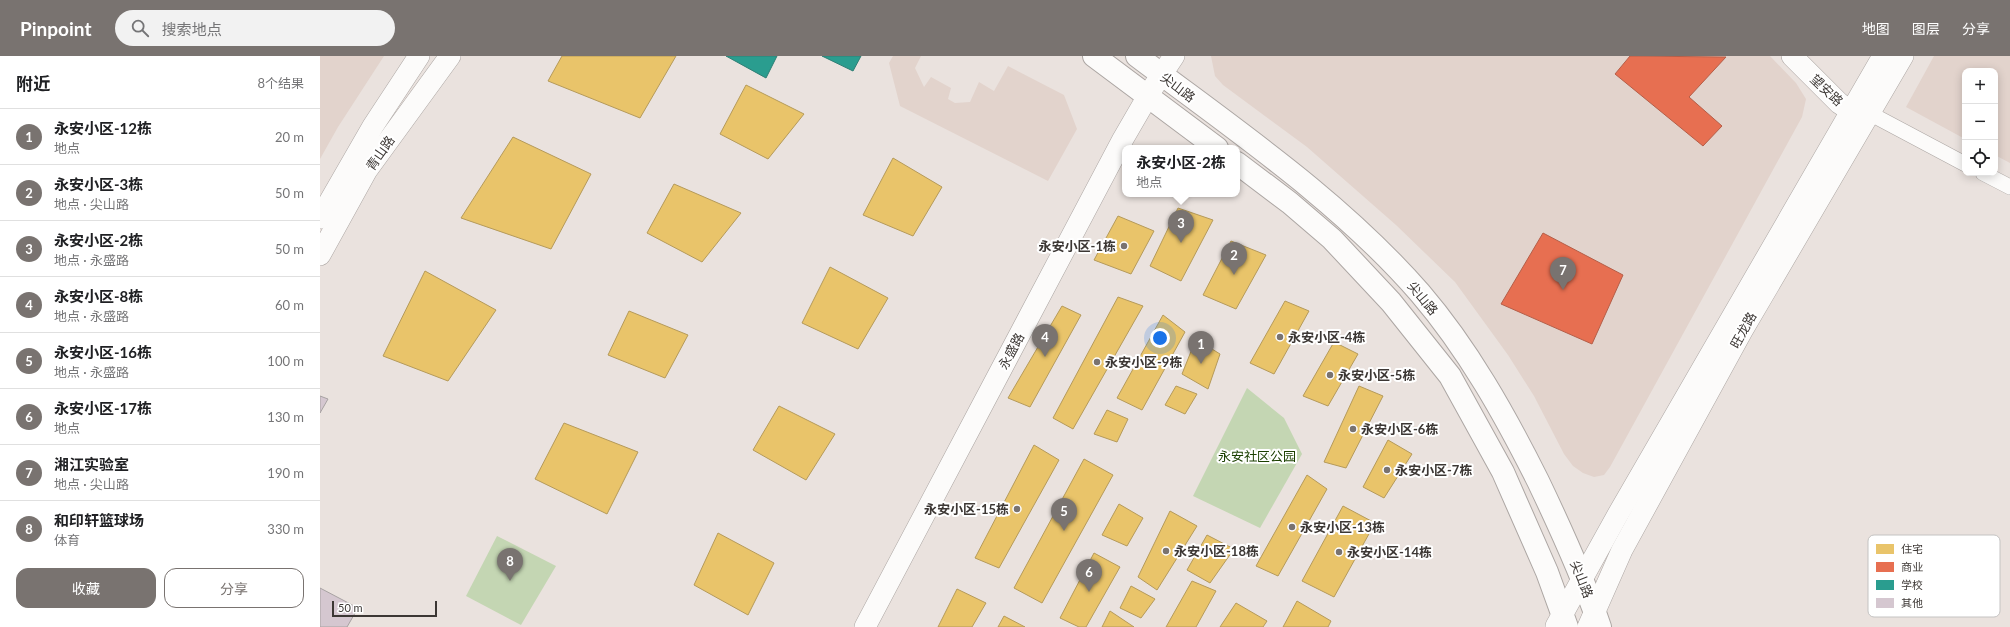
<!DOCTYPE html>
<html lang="zh">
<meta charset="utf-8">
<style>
body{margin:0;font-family:Lato,"Noto Sans SC",sans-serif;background:#f2f2f2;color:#202124}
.controls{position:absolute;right:12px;top:12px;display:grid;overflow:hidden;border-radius:8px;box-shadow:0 2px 10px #0003}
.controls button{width:36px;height:36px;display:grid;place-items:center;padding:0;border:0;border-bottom:1px solid #e0e0e0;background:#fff;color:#202124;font:20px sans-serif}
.scale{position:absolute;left:12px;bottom:10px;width:105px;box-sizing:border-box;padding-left:4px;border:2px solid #3c3734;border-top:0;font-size:11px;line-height:14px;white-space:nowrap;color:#3c3734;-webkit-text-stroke:3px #fff;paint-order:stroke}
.you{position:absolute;left:840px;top:282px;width:14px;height:14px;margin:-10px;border:3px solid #fff;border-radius:50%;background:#1a73e8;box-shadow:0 0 0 6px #1a73e833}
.badge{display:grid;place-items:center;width:26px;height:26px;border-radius:50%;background:#797370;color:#fff;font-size:13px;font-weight:700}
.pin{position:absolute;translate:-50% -33px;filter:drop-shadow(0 1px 2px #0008)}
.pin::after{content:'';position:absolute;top:21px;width:14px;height:12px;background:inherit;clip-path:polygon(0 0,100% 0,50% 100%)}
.popup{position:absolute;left:802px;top:89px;width:118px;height:52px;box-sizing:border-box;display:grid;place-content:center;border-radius:8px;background:#fff;filter:drop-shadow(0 1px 3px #0005);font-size:13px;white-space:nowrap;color:#757577}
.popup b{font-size:15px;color:#202124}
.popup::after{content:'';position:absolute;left:50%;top:100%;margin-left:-8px;border:8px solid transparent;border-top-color:#fff}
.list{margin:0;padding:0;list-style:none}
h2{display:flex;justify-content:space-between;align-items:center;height:52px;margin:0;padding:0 16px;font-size:17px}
h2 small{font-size:13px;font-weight:400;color:#757577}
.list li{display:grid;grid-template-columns:26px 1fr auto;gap:12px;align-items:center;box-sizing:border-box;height:56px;padding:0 16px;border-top:1px solid #e0e0e0}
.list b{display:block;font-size:15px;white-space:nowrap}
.list p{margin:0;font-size:13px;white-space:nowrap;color:#757577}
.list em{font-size:13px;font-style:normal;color:#757577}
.actions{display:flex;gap:8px;padding:12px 16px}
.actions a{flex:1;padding:9px 0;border:1px solid #797370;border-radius:12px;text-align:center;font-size:14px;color:#797370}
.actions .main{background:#797370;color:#fff}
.icon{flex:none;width:22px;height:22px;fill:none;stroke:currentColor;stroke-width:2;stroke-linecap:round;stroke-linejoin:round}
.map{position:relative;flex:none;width:1690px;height:571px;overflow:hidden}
header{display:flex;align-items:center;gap:24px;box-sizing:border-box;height:56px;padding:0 20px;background:#797370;color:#fff}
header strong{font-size:19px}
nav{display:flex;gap:22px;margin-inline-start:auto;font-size:14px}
.search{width:280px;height:36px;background:#f2f2f2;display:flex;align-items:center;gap:10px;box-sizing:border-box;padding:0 14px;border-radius:22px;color:#757577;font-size:15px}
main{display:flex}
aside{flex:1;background:#fff}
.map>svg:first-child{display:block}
</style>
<header>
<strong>Pinpoint</strong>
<div class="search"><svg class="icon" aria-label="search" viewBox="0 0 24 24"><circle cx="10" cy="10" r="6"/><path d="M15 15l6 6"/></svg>搜索地点</div>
<nav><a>地图</a><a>图层</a><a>分享</a></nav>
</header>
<main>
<aside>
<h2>附近<small>8个结果</small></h2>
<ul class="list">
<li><span class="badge">1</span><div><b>永安小区-12栋</b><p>地点</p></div><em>20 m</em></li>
<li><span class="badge">2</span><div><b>永安小区-3栋</b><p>地点 · 尖山路</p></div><em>50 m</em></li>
<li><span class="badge">3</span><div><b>永安小区-2栋</b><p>地点 · 永盛路</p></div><em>50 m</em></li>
<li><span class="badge">4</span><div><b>永安小区-8栋</b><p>地点 · 永盛路</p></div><em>60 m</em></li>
<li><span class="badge">5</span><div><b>永安小区-16栋</b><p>地点 · 永盛路</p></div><em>100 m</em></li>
<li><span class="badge">6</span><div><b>永安小区-17栋</b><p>地点</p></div><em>130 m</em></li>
<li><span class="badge">7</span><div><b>湘江实验室</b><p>地点 · 尖山路</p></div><em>190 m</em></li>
<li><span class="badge">8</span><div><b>和印轩篮球场</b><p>体育</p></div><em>330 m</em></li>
</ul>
<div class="actions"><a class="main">收藏</a><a>分享</a></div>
</aside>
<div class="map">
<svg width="1690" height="571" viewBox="0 0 1690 571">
<rect width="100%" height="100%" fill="#eae2de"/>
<g fill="#e2d3cc">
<path d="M0,0H64L18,71L0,103Z"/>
<path d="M573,0H601L595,12L604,31L611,21L631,32L628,43L635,47L650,46L659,26L674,35L688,10L744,39L757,73L728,125L580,50L569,7Z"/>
<path d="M891,0H1450L1476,27L1486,43L1482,61L1290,411L1284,419L1274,421L1263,417L1253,410L1244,398L1214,340L1188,299L1135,226L1076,169L987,91L903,29L895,20Z"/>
<path d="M1614,0H1690V107L1675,99V15H1645V83L1586,51Z"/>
</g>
<g fill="#c4d6b3">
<path d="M927,332L964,362L982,398L940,472L873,440Z"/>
<path d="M177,480L236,510L201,569L146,540Z"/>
</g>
<g fill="#e9c46a" stroke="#b59a5a">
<path d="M242,0H356L320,62L228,25Z"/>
<path d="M426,29L484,58L448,103L400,78Z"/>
<path d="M193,81L271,118L231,193L141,162Z"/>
<path d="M573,102L622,131L593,180L543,159Z"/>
<path d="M354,128L421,157L382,206L327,177Z"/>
<path d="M858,152L893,164L861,225L830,210Z"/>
<path d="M798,160L834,175L811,218L774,204Z"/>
<path d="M911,185L946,199L916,253L883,239Z"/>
<path d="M510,211L568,242L538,293L482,267Z"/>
<path d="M105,215L176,254L128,325L63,300Z"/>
<path d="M798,241L823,250L753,373L733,362Z"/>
<path d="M965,245L989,255L954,318L930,307Z"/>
<path d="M742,250L761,259L710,351L688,342Z"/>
<path d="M309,255L368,279L345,322L288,299Z"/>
<path d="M843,259L865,276L822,354L797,342Z"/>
<path d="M876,283L900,298L888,333L862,318Z"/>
<path d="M1014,286L1038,298L1008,350L983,340Z"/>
<path d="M856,330L877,338L865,358L845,349Z"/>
<path d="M1039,330L1063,340L1026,412L1004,406Z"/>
<path d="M459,350L515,378L486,424L433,394Z"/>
<path d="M787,354L808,363L797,386L774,378Z"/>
<path d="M244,367L318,396L287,458L215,423Z"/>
<path d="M1068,384L1092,398L1064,442L1043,431Z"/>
<path d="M714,389L739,404L679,512L655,502Z"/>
<path d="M764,403L793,419L722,547L694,532Z"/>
<path d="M987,419L1007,433L958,520L936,510Z"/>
<path d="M799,448L823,462L807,490L782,479Z"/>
<path d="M1023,450L1055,467L1014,541L982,525Z"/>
<path d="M850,455L877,470L837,534L818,521Z"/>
<path d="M398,477L454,507L428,559L374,529Z"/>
<path d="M887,479L914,493L890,527L867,514Z"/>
<path d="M774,497L800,511L766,571H759L740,562Z"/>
<path d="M872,525L896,535L876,571H846Z"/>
<path d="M811,530L835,543L821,562L800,552Z"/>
<path d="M637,533L666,547L652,571H618Z"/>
<path d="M977,545L1011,565L1008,571H963Z"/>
<path d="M916,547L947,565L943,571H900Z"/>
<path d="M790,555L814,571H782Z"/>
<path d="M684,560L705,571H678Z"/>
</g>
<g fill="#e76f51" stroke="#b45e48">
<path d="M1310,0L1406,1L1369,41L1402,70L1383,90L1295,18Z"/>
<path d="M1223,177L1303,219L1272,288L1181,248Z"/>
</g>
<g fill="#2a9d8f" stroke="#2f7e74">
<path d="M406,0H457L446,22Z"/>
<path d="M502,0H541L533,15Z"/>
</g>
<g fill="#d5c7d0" stroke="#a7a2a2">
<path d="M0,340L8,343L0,357Z"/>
<path d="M0,532L38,552L27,571H0Z"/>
</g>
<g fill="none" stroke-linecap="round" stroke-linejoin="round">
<g stroke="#aca6a3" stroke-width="16">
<g id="street">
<path d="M1549,57L1645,108"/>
<path d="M1663,117L1690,131"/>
</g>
</g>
<g stroke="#aca6a3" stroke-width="22">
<g id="secondary">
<path d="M1472,0L1519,47L1543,63"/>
<path d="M0,162L53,70L99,0"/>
<path d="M0,199L47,114L130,0"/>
<path d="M1236,570L1297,460L1563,0"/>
<path d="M545,571L803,83L832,33L854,0"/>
<path d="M1268,571L1302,494L1422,275L1583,0"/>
</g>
</g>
<g stroke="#aca6a3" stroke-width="24">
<g id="primary">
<path d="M774,0L897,92"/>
<path d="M817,0C915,74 1019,144 1100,237C1148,293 1185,359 1218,425C1241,473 1263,521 1280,571"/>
<path d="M917,107L970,147L1012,183L1071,246L1130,320L1183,416L1227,516L1247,571"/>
</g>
</g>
<use href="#street" stroke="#fcfbfa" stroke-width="15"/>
<use href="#secondary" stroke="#fcfbfa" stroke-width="21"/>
<use href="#primary" stroke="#fcfbfa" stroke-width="22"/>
</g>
<g fill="#797370" stroke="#fff" stroke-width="1.5">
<circle cx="804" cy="190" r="4"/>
<circle cx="960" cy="281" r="4"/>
<circle cx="777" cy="306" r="4"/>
<circle cx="1010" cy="319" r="4"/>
<circle cx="1033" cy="373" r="4"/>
<circle cx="1067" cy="414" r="4"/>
<circle cx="697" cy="453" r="4"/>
<circle cx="972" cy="471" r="4"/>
<circle cx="846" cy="495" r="4"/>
<circle cx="1019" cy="496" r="4"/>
</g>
<g text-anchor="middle" stroke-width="4" stroke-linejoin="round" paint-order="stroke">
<g font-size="13" fill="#3c3734" stroke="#fff">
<text transform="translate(858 31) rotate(37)" y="5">尖山路</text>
<text transform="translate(1507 34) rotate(43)" y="5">望安路</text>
<text transform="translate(60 97) rotate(-55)" y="5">青山路</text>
<text transform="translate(1103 242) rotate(50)" y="5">尖山路</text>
<text transform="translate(1423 274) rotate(-61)" y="5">旺龙路</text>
<text transform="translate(691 295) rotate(-62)" y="5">永盛路</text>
<text transform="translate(1262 523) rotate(68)" y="5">尖山路</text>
</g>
<g font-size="13" font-weight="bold" fill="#3c3734" stroke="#fff" text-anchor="start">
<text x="796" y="195" text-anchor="end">永安小区-1栋</text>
<text x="968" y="286">永安小区-4栋</text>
<text x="785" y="311">永安小区-9栋</text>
<text x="1018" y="324">永安小区-5栋</text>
<text x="1041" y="378">永安小区-6栋</text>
<text x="1075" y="419">永安小区-7栋</text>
<text x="689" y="458" text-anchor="end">永安小区-15栋</text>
<text x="980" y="476">永安小区-13栋</text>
<text x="854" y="500">永安小区-18栋</text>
<text x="1027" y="501">永安小区-14栋</text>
</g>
<g font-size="13" fill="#1b4000" stroke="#fff">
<text x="937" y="405">永安社区公园</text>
</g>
</g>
<rect x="1548" y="479" width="132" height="82" rx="6" fill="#fff" stroke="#c4c3c2" stroke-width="1"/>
<rect x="1556" y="488" width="18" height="10" fill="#e9c46a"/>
<rect x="1556" y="506" width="18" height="10" fill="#e76f51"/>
<rect x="1556" y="524" width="18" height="10" fill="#2a9d8f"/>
<rect x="1556" y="542" width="18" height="10" fill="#d5c7d0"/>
<g font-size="11" fill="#3c3734">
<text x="1581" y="497">住宅</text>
<text x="1581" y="515">商业</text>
<text x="1581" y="533">学校</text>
<text x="1581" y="551">其他</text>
</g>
</svg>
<div class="controls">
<button>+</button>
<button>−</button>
<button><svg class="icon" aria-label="locate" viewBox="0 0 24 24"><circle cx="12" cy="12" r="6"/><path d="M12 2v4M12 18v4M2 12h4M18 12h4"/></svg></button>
</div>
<div class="scale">50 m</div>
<div class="you"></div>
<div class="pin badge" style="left:881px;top:308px">1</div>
<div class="pin badge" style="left:914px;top:219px">2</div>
<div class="pin badge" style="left:861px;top:187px">3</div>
<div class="popup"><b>永安小区-2栋</b>地点</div>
<div class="pin badge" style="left:725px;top:301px">4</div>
<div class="pin badge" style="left:744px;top:475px">5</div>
<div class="pin badge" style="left:769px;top:536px">6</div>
<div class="pin badge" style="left:1243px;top:234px">7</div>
<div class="pin badge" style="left:190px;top:525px">8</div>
</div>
</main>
